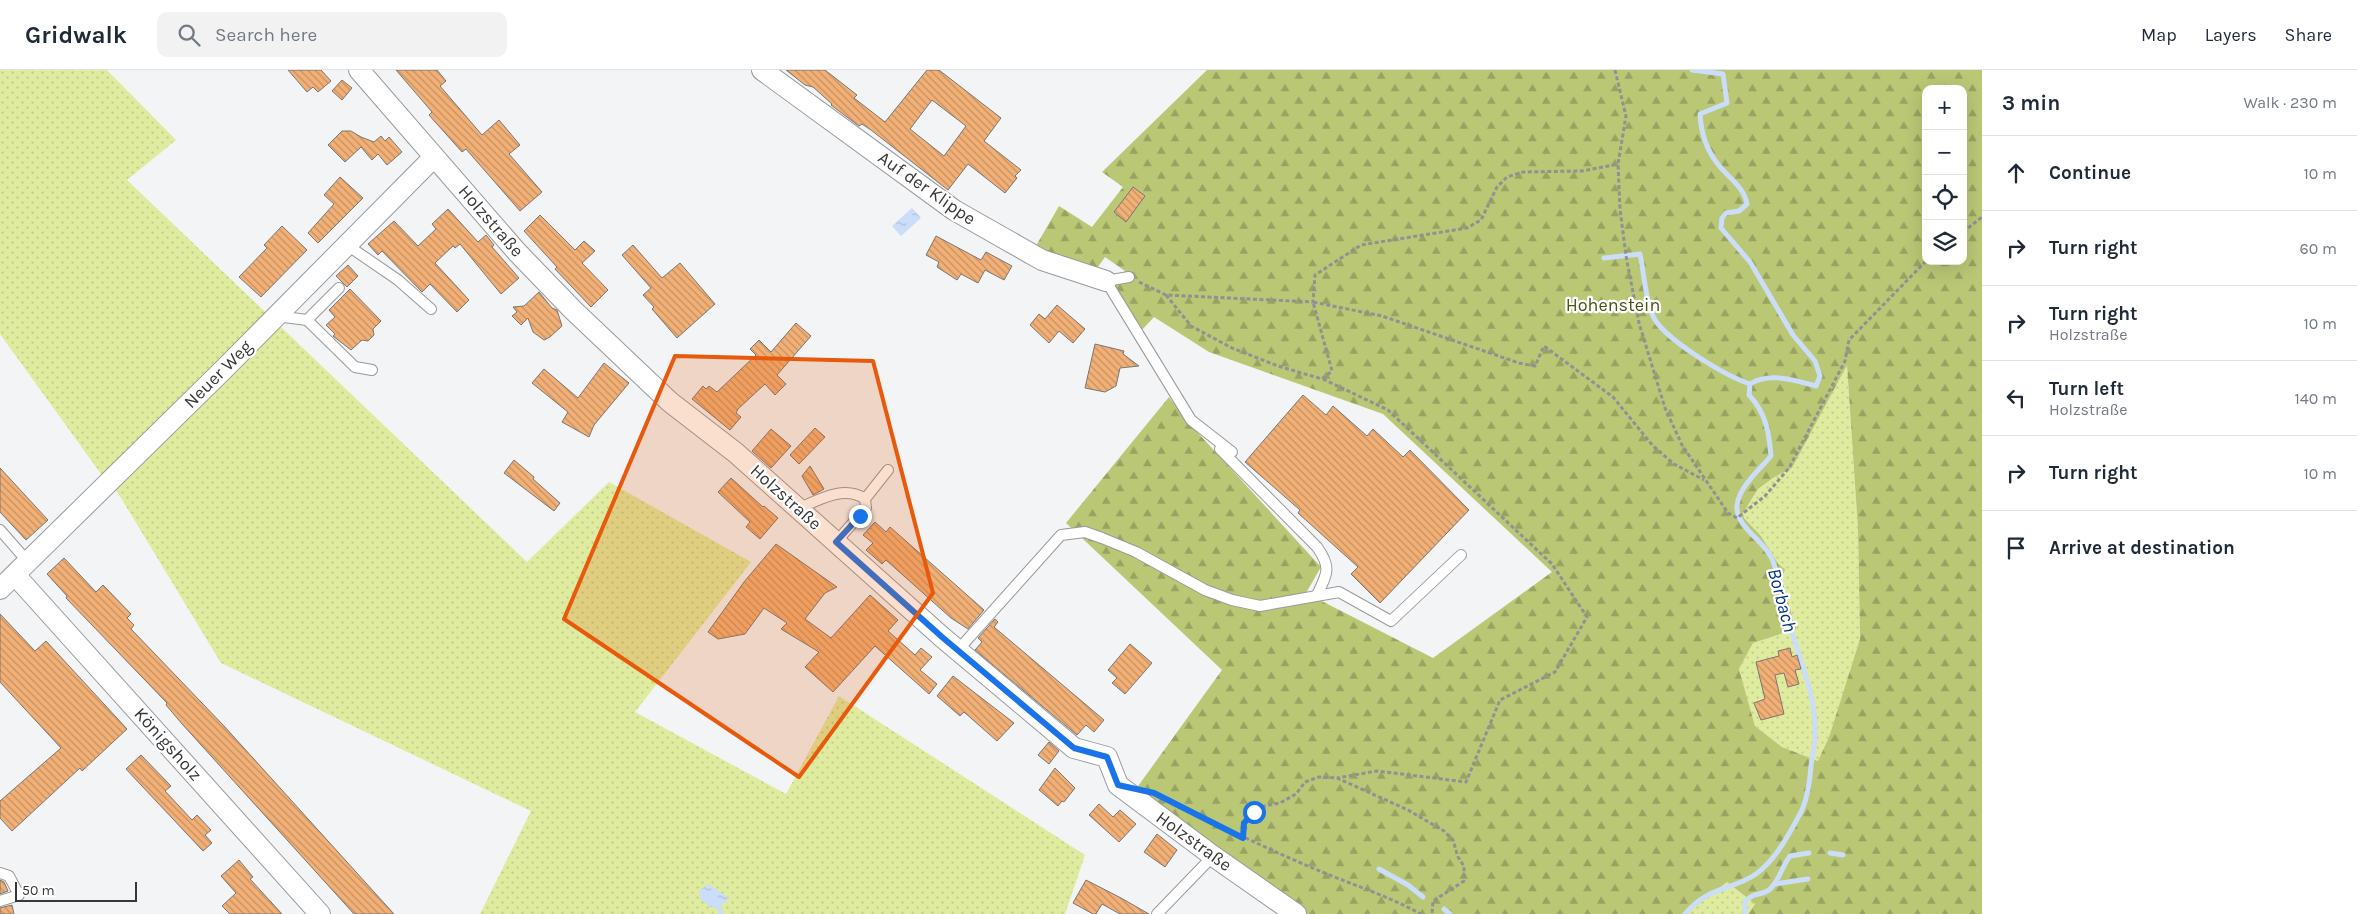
<!DOCTYPE html>
<meta charset="utf-8">
<style>
body{margin:0;font-family:Karla,sans-serif;background:#f2f2f3;color:#1f2937}
.controls{position:absolute;right:15px;top:15px;display:grid;overflow:hidden;border-radius:10px;box-shadow:0 5px 20px #0002}
.controls button{width:45px;height:45px;display:grid;place-items:center;padding:0;border:0;border-bottom:1px solid #e0e1e3;background:#fff;color:#1f2937;font:25px sans-serif}
.scale{position:absolute;left:15px;bottom:12px;width:122px;box-sizing:border-box;padding-left:5px;border:2px solid #383839;border-top:0;font-size:14px;line-height:18px;white-space:nowrap;color:#383839;-webkit-text-stroke:4px #fff;paint-order:stroke}
.stop{position:absolute;width:15px;height:15px;margin:-11px;border:4px solid #1a73e8;border-radius:50%;background:#fff}
.stop.end{background:#1a73e8;border-color:#fff;box-shadow:0 1px 5px #0008}
.list{margin:0;padding:0;list-style:none}
h2{display:flex;justify-content:space-between;align-items:center;height:65px;margin:0;padding:0 20px;font-size:21px}
h2 small{font-size:16px;font-weight:400;color:#747a83}
.list li{display:grid;grid-template-columns:32px 1fr auto;gap:15px;align-items:center;box-sizing:border-box;height:75px;padding:0 20px;border-top:1px solid #e0e1e3}
.list b{display:block;font-size:19px;white-space:nowrap}
.list p{margin:0;font-size:16px;white-space:nowrap;color:#747a83}
.list em{font-size:16px;font-style:normal;color:#747a83}
.icon{flex:none;width:28px;height:28px;fill:none;stroke:currentColor;stroke-width:2;stroke-linecap:round;stroke-linejoin:round}
.map{position:relative;flex:none;width:1982px;height:844px;overflow:hidden}
header{display:flex;align-items:center;gap:30px;box-sizing:border-box;height:70px;padding:0 25px;background:#fff;border-bottom:1px solid #e0e1e3}
header strong{font-size:24px}
nav{display:flex;gap:28px;margin-inline-start:auto;font-size:18px}
.search{width:350px;height:45px;background:#f2f2f3;display:flex;align-items:center;gap:12px;box-sizing:border-box;padding:0 18px;border-radius:10px;color:#747a83;font-size:19px}
main{display:flex}
aside{flex:1;background:#fff}
.map>svg:first-child{display:block}
</style>
<header>
<strong>Gridwalk</strong>
<div class="search"><svg class="icon" aria-label="search" viewBox="0 0 24 24"><circle cx="10" cy="10" r="6"/><path d="M15 15l6 6"/></svg>Search here</div>
<nav><a>Map</a><a>Layers</a><a>Share</a></nav>
</header>
<main>
<div class="map">
<svg width="1982" height="844" viewBox="0 0 1982 844">
<defs>
<pattern id="grass-dots" width="8" height="8" patternUnits="userSpaceOnUse" patternTransform="scale(1.25)"><rect width="8" height="8" fill="#dfeb9e"/><path d="M2 2h.1M6 6h.1" fill="none" stroke="#c0ca89" stroke-width="1.8" stroke-linecap="round"/></pattern>
<pattern id="forest-firs" width="22" height="20" patternUnits="userSpaceOnUse" patternTransform="scale(1.25)"><rect width="22" height="20" fill="#bac775"/><path d="M5 1l3.5 6h-7zM16 11l3.5 6h-7z" fill="#98a361"/></pattern>
<pattern id="water-ripples" width="26" height="14" patternUnits="userSpaceOnUse" patternTransform="scale(1.25)"><rect width="26" height="14" fill="#cbddf9"/><path d="M2 4q2-2 4 0t4 0M15 11q2-2 4 0t4 0" fill="none" stroke="#afbed6"/></pattern>
<pattern id="building-back-hatch" width="6" height="6" patternUnits="userSpaceOnUse" patternTransform="scale(1.25)"><rect width="6" height="6" fill="#f2b076"/><path d="M-1 5l2 2M0 0l6 6M5-1l2 2" fill="none" stroke="#c59062"/></pattern>
</defs>
<rect width="100%" height="100%" fill="#f2f4f5"/>
<g fill="url(#grass-dots)">
<path d="M0,0H107L176,70L127,110L527,492L609,412L751,492L635,642L786,724L839,626L1085,785L1065,844H480L531,741L221,593L118,423L104,408L0,264Z"/>
<path d="M1847,294L1858,459L1860,569L1829,667L1818,691L1782,677L1755,656L1739,599L1753,573L1796,559L1779,495L1761,466L1744,448L1743,443L1758,419L1773,408L1792,398Z"/>
<path d="M1727,812L1755,834L1748,844H1686Z"/>
</g>
<path fill="url(#forest-firs)" fill-rule="evenodd" d="M1207,0H1982V844H1748L1755,834L1727,812L1686,844H1301L1128,730L1222,600L1066,453L1169,327L1188,352L1321,497L1306,523L1433,588L1552,502L1383,344L1209,282L1154,247L1141,261L1115,216L1125,201L1105,187L1095,201L1033,181L1059,136L1092,157L1123,117L1102,102ZM1926,19H1963V191H1926ZM1847,295L1858,459L1860,569L1829,667L1818,691L1782,677L1755,656L1739,599L1753,573L1796,559L1782,509L1785,499L1779,495L1761,466L1744,448L1743,443L1758,419L1773,408L1792,398Z"/>
<g fill="url(#water-ripples)">
<path d="M912,138L921,148L901,166L892,156Z"/>
<path d="M708,814L729,828L719,838L710,837L700,828L699,821Z"/>
</g>
<g fill="none" stroke-linecap="round" stroke-linejoin="round">
<g stroke="#cbddf9" stroke-width="5">
<path d="M1604,188L1640,184C1644,203 1645,226 1652,244C1661,268 1726,306 1750,314"/>
<path d="M1830,783L1843,785"/>
<path d="M1379,799L1408,815L1423,827"/>
<path d="M1775,814L1808,809"/>
<path d="M719,838L721,844"/>
<path d="M1444,839L1450,844"/>
<path d="M1685,844C1708,816 1731,821 1756,804C1776,790 1791,761 1802,740C1808,726 1810,710 1811,696C1812,686 1815,676 1815,666C1817,625 1799,590 1789,552C1784,534 1779,503 1771,487C1762,469 1735,456 1737,435C1739,417 1760,399 1771,386C1769,362 1766,343 1749,325L1750,314C1769,302 1795,310 1816,316L1820,306L1815,291L1793,265L1750,192L1721,158L1722,148L1726,143L1739,141L1747,134C1744,116 1727,107 1717,93C1706,79 1701,61 1700,44L1727,33L1723,4L1692,0"/>
<path d="M1745,844V832C1754,821 1761,826 1769,820C1779,812 1782,796 1790,786L1809,783"/>
</g>
</g>
<g fill="url(#building-back-hatch)" stroke="#787675" fill-rule="evenodd">
<path d="M288,0H321L331,11L318,22L313,17L307,22Z"/>
<path d="M396,0H437L446,11L440,16L482,65L499,50L520,75L509,84L542,122L520,141L466,79L462,82L429,45L432,42Z"/>
<path d="M786,0H825L857,25L854,28L885,52L927,0H939L1001,48L984,71L1021,100L1015,106L1017,108L1005,123L968,94L948,120L871,60L862,54L859,56L831,35L832,34L813,17L805,15ZM932,30L966,56L944,86L910,59Z"/>
<path d="M342,10L352,18L342,30L332,21Z"/>
<path d="M342,61H351L361,67L374,72L381,66L385,71L389,67L402,82L387,95L378,84L372,90L361,77L345,92L328,75Z"/>
<path d="M340,107L363,128L318,173L308,163L334,134L324,125Z"/>
<path d="M1133,117L1145,126L1126,152L1114,142Z"/>
<path d="M448,139L478,172L486,165L494,175L492,177L519,208L501,224L460,174L455,178L453,176L435,193L469,230L457,242L430,214L422,222L382,181L378,185L368,174L394,151L418,176L436,159L432,154Z"/>
<path d="M540,145L575,180L584,171L595,181L582,193L608,220L591,237L555,199L557,197L524,161Z"/>
<path d="M282,156L307,180L261,227L239,207L267,178L264,175Z"/>
<path d="M936,166L981,190L986,182L1012,196L1004,210L985,200L978,213L961,204L957,210L937,197L939,192L926,185Z"/>
<path d="M633,175L662,208L680,193L715,234L677,268L652,239L654,237L643,225L651,218L622,185Z"/>
<path d="M348,195L358,206L347,217L336,206Z"/>
<path d="M350,219L381,251L373,259L374,265L368,271L362,270L351,280L333,266L335,264L326,255L335,247L329,240Z"/>
<path d="M539,222L552,238L557,240L562,256L550,267L544,270L533,262L528,248L521,255L512,246L517,242L513,237L524,236Z"/>
<path d="M1057,235L1085,259L1073,273L1059,261L1049,273L1030,255L1039,244L1045,249Z"/>
<path d="M796,253L811,266L777,305L786,314L775,325L765,314L738,339L736,343L741,347L730,360L692,329L703,316L706,319L709,316L717,322L756,285L750,279L759,270L771,282Z"/>
<path d="M1095,274L1124,281L1123,284L1139,296L1120,298L1116,316L1105,322L1085,318Z"/>
<path d="M604,293L629,313L594,355L589,367L562,352L568,342L532,313L544,299L578,328Z"/>
<path d="M1303,325L1326,345L1333,336L1367,366L1373,359L1403,387L1410,380L1469,440L1380,533L1351,504L1358,497L1298,443L1300,440L1245,392Z"/>
<path d="M815,358L825,367L799,394L790,385Z"/>
<path d="M771,359L791,376L771,398L752,381Z"/>
<path d="M514,390L534,407L533,409L560,433L554,441L504,403Z"/>
<path d="M810,396L824,419L813,425L802,406Z"/>
<path d="M0,398L48,450L26,470L0,442Z"/>
<path d="M731,408L763,437L764,436L778,448L760,469L746,457L750,452L718,422Z"/>
<path d="M875,452L886,462L890,457L984,540L968,559L951,548L886,490L882,494L866,480L873,473L863,465Z"/>
<path d="M776,474L837,517L825,523L805,549L831,568L870,525L898,550L888,561L915,585L921,578L932,587L920,600L937,614L929,624L875,576L833,622L805,597L819,582L781,559L787,553L764,538L745,564L718,569L708,562L744,512Z"/>
<path d="M64,488L96,522L103,515L131,544L127,548L134,555L131,559L224,656L394,844H354L183,655L166,635L167,633L66,528L67,526L47,504Z"/>
<path d="M0,544L35,581L46,571L127,659L82,701L80,698L12,761L0,748V731L61,678L0,612Z"/>
<path d="M995,549L998,552L994,557L1104,650L1094,662L1086,655L1077,665L975,580L982,572L978,568Z"/>
<path d="M1130,574L1152,593L1125,624L1112,613L1117,608L1108,600Z"/>
<path d="M1790,578L1792,587L1797,585L1801,599L1795,600L1799,614L1788,617L1784,603L1775,605L1784,644L1761,650L1754,633L1765,629L1756,592L1779,586L1778,581Z"/>
<path d="M953,606L1014,653L997,671L964,642L960,646L937,626Z"/>
<path d="M1049,672L1059,681L1049,694L1038,685Z"/>
<path d="M141,685L171,716L165,721L192,750L197,745L211,760L205,765L212,773L203,781L126,699Z"/>
<path d="M1055,698L1075,718L1064,732L1062,731L1058,736L1039,720Z"/>
<path d="M1099,734L1113,747L1120,740L1136,754L1119,772L1089,745Z"/>
<path d="M1157,764L1177,780L1165,797L1144,782Z"/>
<path d="M239,790L253,807L250,809L282,844H230L222,836L236,823L221,806Z"/>
<path d="M0,810L4,812L8,821L0,824Z"/>
<path d="M1086,810L1121,828L1149,844H1120L1102,834L1096,844H1093L1073,833Z"/>
<path d="M12,835L14,844H0V838Z"/>
</g>
<g fill="none" stroke-linecap="round" stroke-linejoin="round">
<g stroke="#999a9c" stroke-width="12">
<g id="service">
<path d="M347,175L398,210L431,239"/>
<path d="M1129,207L1106,211L1191,350L1232,382"/>
<path d="M280,243L284,247L307,250L339,218"/>
<path d="M307,250L355,297L372,300"/>
<path d="M1220,379L1317,477C1332,498 1327,504 1317,525"/>
<path d="M865,429L888,400"/>
<path d="M800,438C820,429 845,415 865,429L866,438L836,472"/>
<path d="M0,460L28,492"/>
<path d="M958,580L1061,465L1085,462L1102,468L1136,482L1205,520L1232,530L1260,536L1339,522L1391,551L1461,485"/>
<path d="M0,803L9,806L19,825L0,831"/>
<path d="M1157,844L1213,786"/>
</g>
</g>
<g stroke="#999a9c" stroke-width="22">
<g id="minor">
<path d="M359,0L517,182L573,240L670,332L736,383L942,567L1074,678L1107,687L1118,715L1213,786L1296,844"/>
<path d="M762,0L954,140L1042,190L1106,211"/>
<path d="M15,505L320,844"/>
<path d="M0,519L224,299L434,87"/>
</g>
</g>
<g stroke="#909192" stroke-width="3" stroke-dasharray="4 2.5" stroke-linecap="butt">
<path d="M1615,0L1626,46L1618,94L1620,139L1626,186L1639,253L1665,338L1682,375L1728,443L1737,448L1765,426L1789,398L1845,291L1849,270L1926,191"/>
<path d="M1963,162L1982,147"/>
<path d="M1139,212L1166,225L1313,232L1315,205L1361,175L1467,158L1481,150L1497,117L1507,107L1523,102L1582,101L1618,94"/>
<path d="M1166,225L1191,256L1232,278L1278,296L1322,309L1332,301L1313,232L1382,246L1519,293L1535,296L1544,276L1613,327L1653,376L1674,394L1704,410"/>
<path d="M1323,309L1388,340L1552,494L1587,547L1555,602L1500,630L1466,712L1377,701L1337,708"/>
<path d="M1175,734C1224,758 1272,781 1322,802C1356,816 1388,826 1421,844"/>
<path d="M1243,768L1244,753L1264,736L1280,733L1296,724L1305,712L1319,707L1337,708L1408,740L1444,761L1453,770L1458,787L1464,796V811L1433,831L1432,844"/>
</g>
<use href="#service" stroke="#fff" stroke-width="10"/>
<use href="#minor" stroke="#fff" stroke-width="20"/>
</g>
<g fill="none" stroke-linecap="round" stroke-linejoin="round">
<path stroke="#1a73e8" stroke-width="6" d="M860,446L836,472L942,567L1074,678L1107,687L1118,715L1154,723L1243,768L1244,753L1254,742"/>
</g>
<path fill="#e8590c" fill-opacity="0.2" stroke="#e8590c" stroke-width="4" stroke-linejoin="round" d="M675,286L873,291L933,523L799,707L564,549Z"/>
<g text-anchor="middle" stroke-width="4.5" stroke-linejoin="round" paint-order="stroke">
<g font-size="18" fill="#383839" stroke="#fff">
<text transform="translate(927 118) rotate(35)" y="6">Auf der Klippe</text>
<text transform="translate(491 151) rotate(49)" y="6">Holzstraße</text>
<text transform="translate(218 304) rotate(-45)" y="6">Neuer Weg</text>
<text transform="translate(786 427) rotate(42)" y="6">Holzstraße</text>
<text transform="translate(168 674) rotate(48)" y="6">Königsholz</text>
<text transform="translate(1194 771) rotate(36)" y="6">Holzstraße</text>
</g>
<g font-size="18" fill="#4a5115" stroke="#fff">
<text x="1613" y="241">Hohenstein</text>
</g>
<g font-size="19" font-style="italic" fill="#00347f" stroke="#fff">
<text transform="translate(1783 530) rotate(75)" y="7">Borbach</text>
</g>
</g>
</svg>
<div class="controls">
<button>+</button>
<button>−</button>
<button><svg class="icon" aria-label="locate" viewBox="0 0 24 24"><circle cx="12" cy="12" r="6"/><path d="M12 2v4M12 18v4M2 12h4M18 12h4"/></svg></button>
<button><svg class="icon" aria-label="layers" viewBox="0 0 24 24"><path d="M12 4l9 5-9 5-9-5zM3 14l9 5 9-5"/></svg></button>
</div>
<div class="scale">50 m</div>
<div class="stop" style="left:1254px;top:742px"></div>
<div class="stop end" style="left:860px;top:446px"></div>
</div>
<aside>
<h2>3 min<small>Walk · 230 m</small></h2>
<ul class="list">
<li><svg class="icon" aria-label="ahead" viewBox="0 0 24 24"><path d="M12 20V5M6 11l6-6 6 6"/></svg><div><b>Continue</b></div><em>10 m</em></li>
<li><svg class="icon" aria-label="right" viewBox="0 0 24 24"><path d="M7 20v-9h11M14 6l5 5-5 5"/></svg><div><b>Turn right</b></div><em>60 m</em></li>
<li><svg class="icon" aria-label="right" viewBox="0 0 24 24"><path d="M7 20v-9h11M14 6l5 5-5 5"/></svg><div><b>Turn right</b><p>Holzstraße</p></div><em>10 m</em></li>
<li><svg class="icon" aria-label="left" viewBox="0 0 24 24"><path d="M17 20v-9H6M10 6l-5 5 5 5"/></svg><div><b>Turn left</b><p>Holzstraße</p></div><em>140 m</em></li>
<li><svg class="icon" aria-label="right" viewBox="0 0 24 24"><path d="M7 20v-9h11M14 6l5 5-5 5"/></svg><div><b>Turn right</b></div><em>10 m</em></li>
<li><svg class="icon" aria-label="arrive" viewBox="0 0 24 24"><path d="M6 21V4h12l-3 4 3 4H6"/></svg><div><b>Arrive at destination</b></div></li>
</ul>
</aside>
</main>
